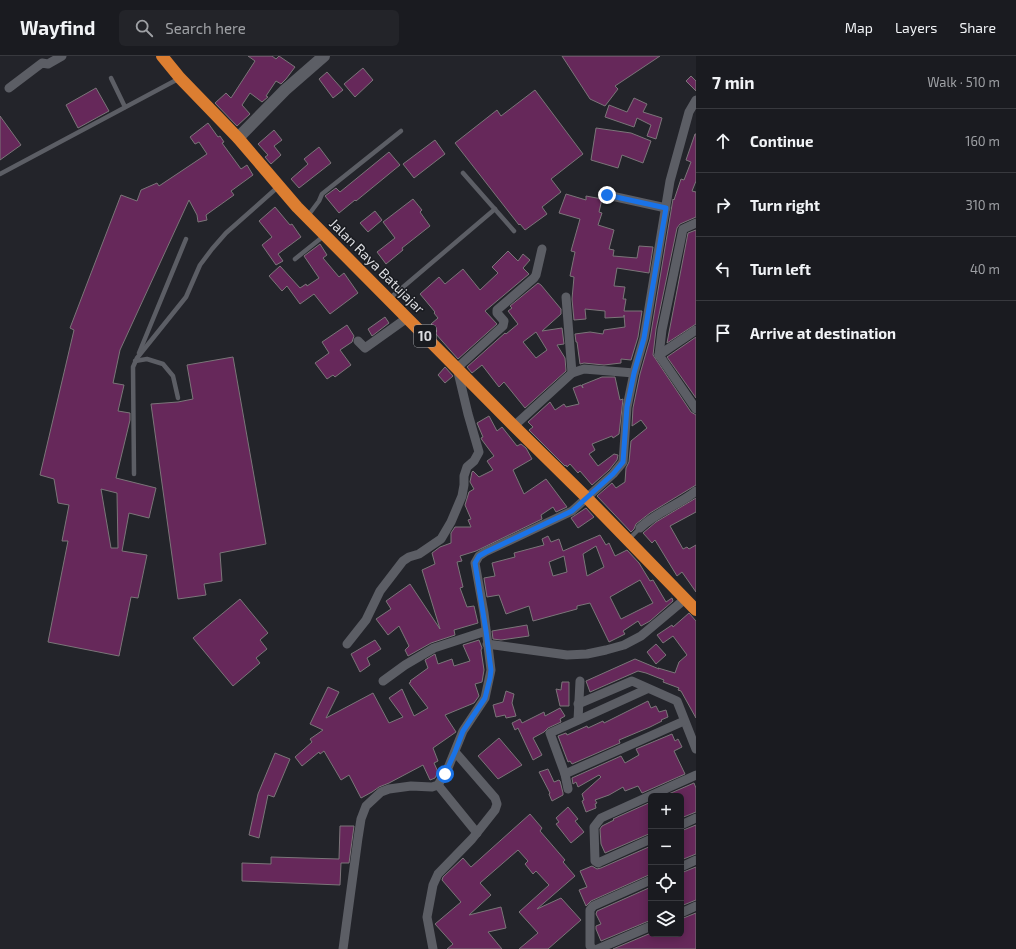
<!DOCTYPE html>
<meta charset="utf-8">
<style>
body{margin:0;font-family:"Exo 2",sans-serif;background:#232429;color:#f1f3f6}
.controls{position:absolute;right:12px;bottom:12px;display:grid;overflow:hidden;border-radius:6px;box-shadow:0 2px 10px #0003}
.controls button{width:36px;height:36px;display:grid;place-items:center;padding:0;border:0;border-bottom:1px solid #38393e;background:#1a1b20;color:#f1f3f6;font:20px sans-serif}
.stop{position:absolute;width:12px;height:12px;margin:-9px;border:3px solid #1a73e8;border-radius:50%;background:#fff}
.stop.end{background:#1a73e8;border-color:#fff;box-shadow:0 1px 4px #0008}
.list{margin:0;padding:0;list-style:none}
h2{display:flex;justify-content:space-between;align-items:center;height:52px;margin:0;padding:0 16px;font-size:17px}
h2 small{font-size:13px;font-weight:400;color:#9fa1a5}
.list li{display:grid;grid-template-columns:26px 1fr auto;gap:12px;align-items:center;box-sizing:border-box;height:64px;padding:0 16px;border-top:1px solid #38393e}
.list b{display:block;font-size:15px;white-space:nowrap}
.list em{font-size:13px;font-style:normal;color:#9fa1a5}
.icon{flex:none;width:22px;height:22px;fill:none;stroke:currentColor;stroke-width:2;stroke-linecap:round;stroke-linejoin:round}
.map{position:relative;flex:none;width:696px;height:893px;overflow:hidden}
header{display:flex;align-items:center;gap:24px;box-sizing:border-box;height:56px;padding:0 20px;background:#1a1b20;border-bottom:1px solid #38393e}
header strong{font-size:19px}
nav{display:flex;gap:22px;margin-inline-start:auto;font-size:14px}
.search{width:280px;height:36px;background:#232429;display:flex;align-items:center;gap:10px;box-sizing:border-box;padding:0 14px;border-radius:6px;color:#9fa1a5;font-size:15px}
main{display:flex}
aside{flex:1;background:#1a1b20}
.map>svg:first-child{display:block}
</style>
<header>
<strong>Wayfind</strong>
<div class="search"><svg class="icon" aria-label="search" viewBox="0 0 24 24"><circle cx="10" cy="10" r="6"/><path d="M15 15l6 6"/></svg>Search here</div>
<nav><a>Map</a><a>Layers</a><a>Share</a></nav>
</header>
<main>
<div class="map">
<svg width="696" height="893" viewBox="0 0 696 893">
<rect width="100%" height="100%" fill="#23242a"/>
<g fill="#66285a" stroke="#7b7579" fill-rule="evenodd">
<path d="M248,0H272L276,3L279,0L295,11L286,23L281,28L276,25L266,40L268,41L262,46L250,37L242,49L250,58L237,70L215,47L226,37L231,42L255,5Z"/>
<path d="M562,0H660L615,30L618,33L605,50L590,43Z"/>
<path d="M363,12L373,24L355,41L344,28Z"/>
<path d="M327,16L343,34L333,42L319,23Z"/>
<path d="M691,20L696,25V35L686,25Z"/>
<path d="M96,32L109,55L78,72L66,49Z"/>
<path d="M535,34L583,98L551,123L561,136L542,151L547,158L525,174L520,168L519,169L455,87L497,54L501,60Z"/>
<path d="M634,42L647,48L643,56L662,62L656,83L647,80L651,69L637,62L634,71L605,61L609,49L627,56Z"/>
<path d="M0,60L21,89L0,104Z"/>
<path d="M208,67L218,81L220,80L224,86L222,87L241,113L247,109L253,119L231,135L234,139L206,159L207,164L198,166L197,159L189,144L120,294L113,327L124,329L118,355L130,357V364L116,422L156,432L149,462L129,457L122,495L147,499L138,542L131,541L119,600L48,586L68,485H62L69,449L58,447L54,423L40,419L74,274L70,272L121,139L137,145L141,134L157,127L159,130L207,98L199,86L195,88L190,81ZM101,433L117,437L118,492H111Z"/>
<path d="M596,72L631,77L651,85L643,107L622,99L618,112L591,104Z"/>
<path d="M274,74L282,84L274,90L281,99L271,108L265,101L268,99L258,88Z"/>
<path d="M695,78H696V125L692,135L696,136V161L680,168L677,172L656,273L653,299L691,356L696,359V429L650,457L636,468L634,473L631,476L597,440L612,427L616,432L625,426L626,412L629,406L631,385L647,372L641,364L632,370L633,352L640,318L650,283L673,143L674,144L681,123L684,124L691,106L686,104Z"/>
<path d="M435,84L445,98L414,122L403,108Z"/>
<path d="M319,91L331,107L299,132L291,123L308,108L304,103Z"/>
<path d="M389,96L400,109L356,145L355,144L339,157L325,140L336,132L340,136Z"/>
<path d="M566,138L586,144V140L602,143L599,156L602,157L598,169L614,174L609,193L614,194L613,200L637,202L639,190L653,191L649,217L617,212L614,230L625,231L623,243H626L624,255H642L638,281L631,304L621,303V307L604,309L584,307L580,308L577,286H576L575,278L590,276L603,278L604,274L625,271L624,259V261L605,262V255L585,253L586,263L574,264L572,243L574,221L570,220L575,196L571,195L580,163L559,157Z"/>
<path d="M413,143L422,154L420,156L430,170L402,192L403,194L386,208L377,196L395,182L383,166Z"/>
<path d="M275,151L290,169L292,168L301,181L278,198L283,205L276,209L262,189L272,181L259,165Z"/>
<path d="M375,155L382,164L368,176L360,167Z"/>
<path d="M696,174V268L667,287L688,177Z"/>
<path d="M320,188L327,199L323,202L339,221L344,217L358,237L330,258L314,238L300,248L287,230L282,235L269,220L280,210L300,232L306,228L307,230L319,222L304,200Z"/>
<path d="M508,195L518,205L523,198L530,204L523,212L529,218L485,255L497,268L458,303L435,277L437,275L431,268L438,262L434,257L435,256L420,238L439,221L445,228L463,213L480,234L498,217L492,211Z"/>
<path d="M538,227L541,229L561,253V258L542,275L562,272L564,288L557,289L565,302L566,315L525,352L504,326L499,331L482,309L472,317L467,311L505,277L506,278L518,268L508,255L512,252L510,250ZM536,276L547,294L536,302L523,286Z"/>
<path d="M385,261L389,267L372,280L368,273Z"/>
<path d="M347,269L354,280L352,286L340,294L351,309L335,321L333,319L327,323L315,307L329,297L322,286Z"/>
<path d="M696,281V342L667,301Z"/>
<path d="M233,301L266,488L220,497L222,525L204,528L206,539L178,543L151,348L178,346L193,343L187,309Z"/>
<path d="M445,311L453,320L445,327L438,319Z"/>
<path d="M602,321H615L620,344L623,343L619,378L613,382L612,380L592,388L595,394L589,398L598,410L614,398L618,399L617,404L609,414L592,429L580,415L578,417L570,408L567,411L566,409L565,410L529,374L533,371L528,366L550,346L555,354L564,348L566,351L579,348L573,332L581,329L583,332L582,329Z"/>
<path d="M489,360L497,375L502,371L517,390L521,388L526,392L532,403L513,414L524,438L546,423L567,451L556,456L553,451L541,459L542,463L476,495L460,500L462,505L457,506L463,531L460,532L467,551L474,550L478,567L454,574L455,579L431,587L408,600L405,594L409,590L399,570L388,579L376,563L391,553L386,545L410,528L440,573L422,514L435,508L432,497L440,491L451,487V477L455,471H471L468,464L471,463L465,449L469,436L474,433L470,426L472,416L473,415L479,421L493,414L487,405L494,400L482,384L481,382L483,381L477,367Z"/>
<path d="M696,442V456L670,470L683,493L687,491L689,493L696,489V536L682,516L677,520L655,484L652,487L643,477L656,466Z"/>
<path d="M586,452L594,461L578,472L571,462Z"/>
<path d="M600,479L606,489L609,487L615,500L627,494L639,507L650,525L653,524L666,546L672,542L673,545L650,565L641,570L638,565L623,575L625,578L609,586L590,547L577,550V553L533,565L529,550L506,558L499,539L487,541L484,522L495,520L492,507L515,501L514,497L544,489L542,483L548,480L551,486L559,483L563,495ZM596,490L604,511L587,520L583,498ZM564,500L567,516L553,520L549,506ZM640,524L653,547L621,563L610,541Z"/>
<path d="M240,543L268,577L260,584L267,593L256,602L260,607L233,630L193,582Z"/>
<path d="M689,557L696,565V662L681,635L678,634L679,632L663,626L664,624L646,617L638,615L590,636L586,625L635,603L659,613L658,612L675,617L679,606L687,599L673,580L663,587L657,579L672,569L673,571Z"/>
<path d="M527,569L529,580L501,584L493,583L492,575Z"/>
<path d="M375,584L381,593L367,602L370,609L360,616L351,598Z"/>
<path d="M479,584L482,592L481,594L484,614L482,626L475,628L479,640L474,647L445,659L456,676L433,692L438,705L434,707L438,716L435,722L430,724L423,709L389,727L379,731L372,736L361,742L349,719L341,724L324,695L320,698L319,696L302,710L295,701L312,686L310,683L323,674L310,668L328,631L339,636L326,662L373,637L389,667L403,661L389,642L402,633L414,660L428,652L409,627L411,626L410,625L428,612L425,604L435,598L438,608L452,603L454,610L470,605L463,589Z"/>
<path d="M656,588L666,599L656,608L647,596Z"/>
<path d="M562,626H569V650H560L556,633L561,634Z"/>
<path d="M506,635L514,638L512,647L516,660L506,662L505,659L496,661L493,649L503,646Z"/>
<path d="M648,645L651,652L656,650L659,656L666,654L668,661L661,664L662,665L650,671L619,684L620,687L572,708L570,705L568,706L558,680L566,677L567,679L587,670L588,672L603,665L604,667Z"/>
<path d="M560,652L565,660L560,663L561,666L548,672L544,676L533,682L542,699L533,704L518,672L515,674L512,667L520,663L522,667L544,656L545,660Z"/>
<path d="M672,678L675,685L678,683L682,691L674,695L685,718L642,737L638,730L625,735L623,731L609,739L595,744L597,747L595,748L596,752L586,756L582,745L584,744L582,738L601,721L599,719L578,731L576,726L573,728L572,722L621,700L625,707L639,699L636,693Z"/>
<path d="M499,682L522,709L498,723L478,700Z"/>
<path d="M275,697L290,703L274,741L268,739L259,782L249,779L258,738Z"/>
<path d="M548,713L554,726L559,724L560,725L563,737V739L552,745L549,738L550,737L539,716Z"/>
<path d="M694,727L696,732V756L681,762V740H664Z"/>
<path d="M651,746V777L605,797L601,788L600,773L602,770L614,764L613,763Z"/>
<path d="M568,751L578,763L575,765L584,776L571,787L556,768L559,766L556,762Z"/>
<path d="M530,758L542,772L540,775L565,804L563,806L575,820L537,853L561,842L581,864L548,893H519L538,877L519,856L549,829L536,815L533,818L525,808L528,805L518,794L480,827L491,839L469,859L501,851L506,872L488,876L502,893H447L453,888L435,868L461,846L442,824L443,821L463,802L471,811Z"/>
<path d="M696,769V798L681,804V775Z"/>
<path d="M340,770H354L349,807H341L340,829L242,825V807L271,808V801L339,803Z"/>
<path d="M651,790V818L591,845L586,850L579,834L587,831L580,815L592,810L597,813L601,812Z"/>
<path d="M696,811V844L681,850V817Z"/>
<path d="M651,831V864L601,885L596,873V870L601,868L596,858L597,855Z"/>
<path d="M696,857V893H613L651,877V878H681V863Z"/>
</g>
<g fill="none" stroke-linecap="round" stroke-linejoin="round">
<g stroke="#5c5e65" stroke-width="4.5">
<path d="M111,22L125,51"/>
<path d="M463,117L514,175"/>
<path d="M0,118L180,22"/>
<path d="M307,161L319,145L322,138L401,75"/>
<path d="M295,203L325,179"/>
<path d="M389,243L495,153"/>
<path d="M139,297L186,183"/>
<path d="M135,305L147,303L163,308L173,320L178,342"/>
<path d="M134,418L133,311L137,302L186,241L200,209L212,193L226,177L279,130"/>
<path d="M629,483L640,472"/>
</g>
<g stroke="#5c5e65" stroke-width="9">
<path d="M9,32L42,7L48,8L62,0"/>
<path d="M607,139L666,152"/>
<path d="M566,241L572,317"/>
<path d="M358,285L365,292L407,262"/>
<path d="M659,299L662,274L683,173L696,167"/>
<path d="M659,299L696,353"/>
<path d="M659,299L696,274"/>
<path d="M514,370L572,317L584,313L634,317"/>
<path d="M640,472C656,456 679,449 696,435"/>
<path d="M347,588L366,564L380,535L403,505L409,501L419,498L441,483L451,466L462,440L464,429V420L467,411L474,405L479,396L468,358L457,312L503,270L504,265L497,257V254L534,222L536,219L542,193"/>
<path d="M487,588L567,599L587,598L606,594L624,589L641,580L685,543"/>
<path d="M383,625L405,609L434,592L486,575"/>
<path d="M578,648L632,625L677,645L696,693"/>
<path d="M578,664L580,625"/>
<path d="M565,718L684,665"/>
<path d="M438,729L477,777"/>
<path d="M568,733L565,718L550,677L647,633"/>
<path d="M681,769L696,762"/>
<path d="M651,783L600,806L598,807L595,805L594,771L601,762L696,719"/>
<path d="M681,811L696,804"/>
<path d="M681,857L696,850"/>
<path d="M343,893L358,782L361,763L366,750L381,736L389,733L411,730L432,731L438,729L448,712L463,675L485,642L491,614L484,557L475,507L479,500L485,496L572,455L613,418L623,406L627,351L634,317L644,282L670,125L689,56L696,44"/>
<path d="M433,893L427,861L433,829L438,818L472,783L495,754L497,748L495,742L455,696"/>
<path d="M593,893L590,890V854L593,850L651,824"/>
<path d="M598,893L651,870"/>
</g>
<path stroke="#5c5e65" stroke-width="12" d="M238,82L285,34L324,0"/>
<path stroke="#dc7e31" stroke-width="12" d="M162,0L180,22L238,82L297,151L514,370L587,442L696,554"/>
</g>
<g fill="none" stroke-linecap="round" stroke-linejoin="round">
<path stroke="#1a73e8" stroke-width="5" d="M445,718L455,696L463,675L485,642L490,622L491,614L486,575L475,507L479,500L486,496L572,455L613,418L623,406L627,351L634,317L644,282L666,152L607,139"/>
</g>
<g text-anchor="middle" stroke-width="3" stroke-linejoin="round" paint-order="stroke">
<rect fill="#191b20" stroke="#a1a2a6" stroke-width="1" x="414" y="269" width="22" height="22" rx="3"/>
<g font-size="13" font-weight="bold" fill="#dbdce0">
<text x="425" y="285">10</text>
</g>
<g font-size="14" fill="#dbdce0" stroke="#191b20">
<text transform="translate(377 210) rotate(45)" y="5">Jalan Raya Batujajar</text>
</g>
</g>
</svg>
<div class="controls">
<button>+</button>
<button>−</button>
<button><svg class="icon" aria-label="locate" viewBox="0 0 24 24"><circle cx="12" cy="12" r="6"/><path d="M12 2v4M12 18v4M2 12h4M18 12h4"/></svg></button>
<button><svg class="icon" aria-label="layers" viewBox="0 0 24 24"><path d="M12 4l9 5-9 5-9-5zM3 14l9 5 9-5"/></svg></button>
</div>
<div class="stop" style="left:445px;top:718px"></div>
<div class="stop end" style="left:607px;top:139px"></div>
</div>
<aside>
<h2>7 min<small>Walk · 510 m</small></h2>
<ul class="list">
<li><svg class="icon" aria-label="ahead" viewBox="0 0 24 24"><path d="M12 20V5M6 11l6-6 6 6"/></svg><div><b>Continue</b></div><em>160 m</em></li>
<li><svg class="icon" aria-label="right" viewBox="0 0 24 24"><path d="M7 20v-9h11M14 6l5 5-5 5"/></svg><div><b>Turn right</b></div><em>310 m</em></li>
<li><svg class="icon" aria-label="left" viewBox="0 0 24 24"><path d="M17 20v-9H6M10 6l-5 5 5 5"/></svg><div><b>Turn left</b></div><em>40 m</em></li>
<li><svg class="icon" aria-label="arrive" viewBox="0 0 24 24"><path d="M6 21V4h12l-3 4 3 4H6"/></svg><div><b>Arrive at destination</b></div></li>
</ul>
</aside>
</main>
